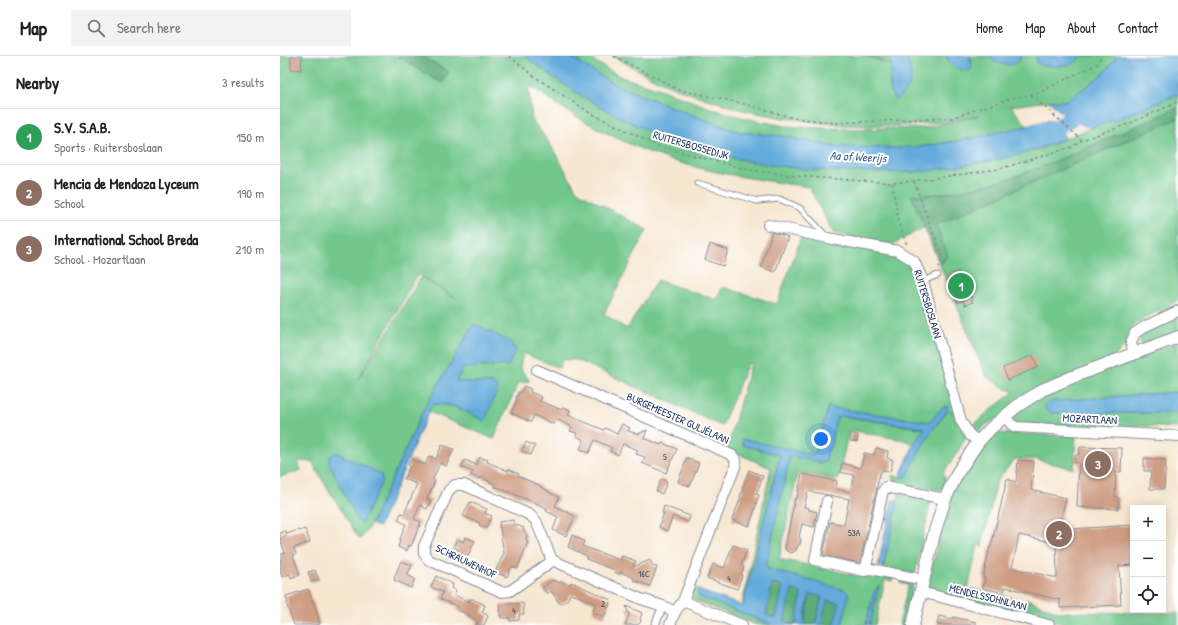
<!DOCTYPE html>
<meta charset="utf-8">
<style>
body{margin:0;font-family:"Patrick Hand",sans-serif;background:#f2f2f2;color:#222}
.controls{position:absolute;right:12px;bottom:12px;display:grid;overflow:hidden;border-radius:0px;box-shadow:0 2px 10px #0003}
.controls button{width:36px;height:36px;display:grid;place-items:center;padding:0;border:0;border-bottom:1px solid #e0e0e0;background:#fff;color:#222;font:20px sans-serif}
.you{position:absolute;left:541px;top:383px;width:14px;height:14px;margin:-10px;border:3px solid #fff;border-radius:50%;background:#1a73e8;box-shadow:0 0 0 6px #1a73e833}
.badge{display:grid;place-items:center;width:26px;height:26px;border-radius:50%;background:#1f6fb2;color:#fff;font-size:13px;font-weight:700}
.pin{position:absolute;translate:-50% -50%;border:2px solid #fff;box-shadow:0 1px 4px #0006}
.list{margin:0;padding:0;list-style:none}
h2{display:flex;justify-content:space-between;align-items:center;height:52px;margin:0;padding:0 16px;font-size:17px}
h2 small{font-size:13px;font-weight:400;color:#767676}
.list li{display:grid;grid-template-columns:26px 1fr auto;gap:12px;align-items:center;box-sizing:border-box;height:56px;padding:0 16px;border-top:1px solid #e0e0e0}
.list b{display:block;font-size:15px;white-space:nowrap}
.list p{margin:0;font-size:13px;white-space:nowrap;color:#767676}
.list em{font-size:13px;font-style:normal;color:#767676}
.icon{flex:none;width:22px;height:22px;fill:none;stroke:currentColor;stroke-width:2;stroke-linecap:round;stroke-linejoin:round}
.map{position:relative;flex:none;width:898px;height:569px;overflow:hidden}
header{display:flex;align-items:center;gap:24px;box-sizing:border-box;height:56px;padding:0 20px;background:#fff;border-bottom:1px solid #e0e0e0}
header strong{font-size:19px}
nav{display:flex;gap:22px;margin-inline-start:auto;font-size:14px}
.search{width:280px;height:36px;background:#f2f2f2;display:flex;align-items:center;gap:10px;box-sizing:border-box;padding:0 14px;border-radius:0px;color:#767676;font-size:15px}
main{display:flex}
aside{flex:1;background:#fff}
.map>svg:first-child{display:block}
</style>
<header>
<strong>Map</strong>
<div class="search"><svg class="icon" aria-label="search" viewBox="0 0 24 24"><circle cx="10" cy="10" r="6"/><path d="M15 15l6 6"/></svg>Search here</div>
<nav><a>Home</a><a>Map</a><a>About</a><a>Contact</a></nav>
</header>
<main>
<aside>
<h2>Nearby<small>3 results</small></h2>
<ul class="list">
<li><span class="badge" style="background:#2e9e5b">1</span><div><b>S.V. S.A.B.</b><p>Sports · Ruitersboslaan</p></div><em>150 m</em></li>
<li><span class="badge" style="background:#8d6e63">2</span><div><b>Mencia de Mendoza Lyceum</b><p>School</p></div><em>190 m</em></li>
<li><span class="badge" style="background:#8d6e63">3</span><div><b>International School Breda</b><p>School · Mozartlaan</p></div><em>210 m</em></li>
</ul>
</aside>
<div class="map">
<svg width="898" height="569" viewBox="0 0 898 569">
<rect width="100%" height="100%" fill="#fff"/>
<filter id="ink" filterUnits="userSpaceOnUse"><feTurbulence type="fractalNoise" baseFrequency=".025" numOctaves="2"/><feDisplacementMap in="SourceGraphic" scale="8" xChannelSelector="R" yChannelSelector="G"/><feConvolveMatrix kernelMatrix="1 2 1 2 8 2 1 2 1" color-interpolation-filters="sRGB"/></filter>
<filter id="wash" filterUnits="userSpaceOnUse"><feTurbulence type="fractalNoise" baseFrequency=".012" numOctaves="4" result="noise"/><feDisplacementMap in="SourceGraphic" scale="16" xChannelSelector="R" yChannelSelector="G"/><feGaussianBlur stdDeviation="0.9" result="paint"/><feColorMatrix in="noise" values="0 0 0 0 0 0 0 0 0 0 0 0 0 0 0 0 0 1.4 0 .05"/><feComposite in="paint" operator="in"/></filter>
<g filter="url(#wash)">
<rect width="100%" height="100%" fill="#f6e7d1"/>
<g fill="#72c78c" stroke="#467b75" fill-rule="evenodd">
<path d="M0,0H117L162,26L168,16L141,0H245L256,9L324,52L376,78L410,91L442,100L514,112L547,115L635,116L706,106L760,93L811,72L861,54L898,38V52C867,65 837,79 806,92C751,116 693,139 632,139L645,171L611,189L553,177L529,131C476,123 423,117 374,98C345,87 315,72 289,56C275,48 262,37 248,29L252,64L270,88L297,135L367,174L324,258L347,273L377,224L436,244L443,231L497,248L521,181L603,194L626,202L635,212L678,362L670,354L687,381L663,418L666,424L662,434L615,428L612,420L626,422L646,383L667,355L663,351L650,366L548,351L535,399L463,383V389L500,399L463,550L462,548L491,412L447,393L471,307H468L442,370L297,304H282L279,312L243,297L240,312L250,325L238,327L214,383L149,356L152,348L169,349L181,353L205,365L212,327H198L176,325L183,312L229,309L194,268L144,353L91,468L80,484L35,412L33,406L18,405L21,414L0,421ZM138,218L176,242L141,221L102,286L78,323ZM55,396L100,418L50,400Z"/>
<path d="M289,0H306L341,21L377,32L433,53L465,62L504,70L565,73L643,72L698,60L662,66L613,70L563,69L504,62L462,54L409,37L377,24L332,0H586L611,9C611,21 607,36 616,45C631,27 635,23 625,0H666V2L692,6L690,0H709L711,3L740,4V0H757L756,2C778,11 777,12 799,2V0H835V3L823,18L786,45H769L731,50L747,70L682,84L645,90L619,92L556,91L503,80L459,76L404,56L336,29L308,12Z"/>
<path d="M898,62V245L863,263L853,270L848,277L846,288L837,298L707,368L696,378L689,374C703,359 718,348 734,336L723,331L706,320L660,209L666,201L667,197L656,169Z"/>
<path d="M898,259V276L861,290L860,279L863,275Z"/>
<path d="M898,286V336L773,345L771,357H898V372L862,370L736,369L732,362C743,348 765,339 782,330Z"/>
<path d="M562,360L645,373L634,388L624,384L569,374L558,424L518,416L499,503L588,522L589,519L593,517L613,522L612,525L605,524L595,569H590L599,530L594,536L586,569H562L569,538L488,513L486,510L510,400L544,407L557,361Z"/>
<path d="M713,377L796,380L794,413L755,403H735L717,424L702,490L698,489L688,532L736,543L733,556L647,534L667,447L689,406Z"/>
<path d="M619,438L651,444L635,518L603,512Z"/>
<path d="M621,525L633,528L624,569H619L628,529L620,527Z"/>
<path d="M414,530L421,535L418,536V540L491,569H477L414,544L411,538Z"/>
<path d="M747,543L778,556L898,557V569H790L743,558Z"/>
</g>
<g fill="#5dac78" stroke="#3c6e6b">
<path d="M117,0H141L169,16L162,27Z"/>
<path d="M586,0H612L611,9Z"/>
<path d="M898,52V62L656,169L667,197L666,201L660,209L631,139C693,140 751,116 806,92C837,79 867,65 898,52Z"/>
<path d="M492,528L503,530L496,562L486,559Z"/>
<path d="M512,534L520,536L521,539L516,569L504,566Z"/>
<path d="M530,538L542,541L535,569H524Z"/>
<path d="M546,544L559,547L554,569H541Z"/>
</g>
<g fill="#64abda" stroke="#406d9c" fill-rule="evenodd">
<path d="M245,0H289L308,12L336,29L404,56L459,76L503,80L556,91L619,92L645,90L682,84L747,70L763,65L772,64L780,69L785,82C777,85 769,90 760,92C736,101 709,105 683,109C668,112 651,115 635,116C618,117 599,116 581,116C524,115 466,108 411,91C355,74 290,36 245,0Z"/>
<path d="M612,0H625C629,8 633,19 630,28C628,34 620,40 616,45C606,35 611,13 612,0Z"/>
<path d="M666,0H690L692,12L689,15C680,14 669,10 666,0Z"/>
<path d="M709,0H740V4C732,12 716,10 709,0Z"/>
<path d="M757,0H799V2C797,5 795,7 792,8C785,10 762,12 757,7Z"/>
<path d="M835,0H898V38L861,54L811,72L786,62L782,57L769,45H786L823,18L835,3Z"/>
<path d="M194,268L229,285L236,293L229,309L183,312L176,325L198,327H212L218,332L205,365L181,353L169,349L152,348L99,471L91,468L144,353Z"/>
<path d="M898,336V357H771L765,353V350L767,347L773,345Z"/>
<path d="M668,350L667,355L646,383L626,422L620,420L634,388L645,372L562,360L557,361L545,407L510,400L486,510L488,513L565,534L569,538L562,569H554L559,547L547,544L541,569H535L542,541L530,538L525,559L524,569H516L521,539L520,536L512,534L504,565L514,569H493L418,540V535H421L463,550L500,399L463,389V383L535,399L548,351L650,366L663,351ZM492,528L503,530L496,562L486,559Z"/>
<path d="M55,396L101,418L102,425L82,467L78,465L49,407L50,400Z"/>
<path d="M612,444H618L603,512L598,510Z"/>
<path d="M599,529L590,569H586L594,536Z"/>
</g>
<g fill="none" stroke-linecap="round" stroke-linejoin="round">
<path stroke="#64abda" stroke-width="16" d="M761,78L769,76L795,60L808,55"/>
</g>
<g id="blocks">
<g fill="#ce9d83" fill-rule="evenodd">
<path d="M11,0H22L21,14L11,13Z"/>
<path d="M492,176L508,181L495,216L481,211Z"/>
<path d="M430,188L448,194L443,210L425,204Z"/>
<path d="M677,215L680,221L682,220L693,246L685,249L683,244L678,247L667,220Z"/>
<path d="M753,299L758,311L728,324L723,312Z"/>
<path d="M244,330L251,333L250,336L262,341L260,345L282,354L283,351L290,354L288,359L324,374L325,372L337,378L342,368L350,372L348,375L358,378L367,374L364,382L381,389L382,387L397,393L386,417L362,407L365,401L356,398L358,394L343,388L338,399L330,395L332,392L315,384L309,397L300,393L304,384L296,380L297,377L290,375L292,371L276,363L274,368L254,359L251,366L231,357L237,343L236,342L239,336H241Z"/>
<path d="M571,377L578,379L577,386L570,385Z"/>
<path d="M246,386L255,390L251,399L242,395Z"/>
<path d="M162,389L174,393L166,410L160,407L153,423L155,425L147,443L151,444L147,453L140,449L134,463L141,466L131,490L129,489L127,495L118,491L120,485H119L126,468L118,464L121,457L124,458L137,428L124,423L130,410L128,409L130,403L145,409L149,400L156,403Z"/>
<path d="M800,391L842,392L841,416H836L835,441H838V453L797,451L799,407H795V399H799Z"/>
<path d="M596,392L608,395L607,402L613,404L610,416L602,414L601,417H600L580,507L543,499L550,466L564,469L569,443L528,435L524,451L529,452V454L537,456L534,471L522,468L519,481L521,484L520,488L517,491L516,494L512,497L508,496L505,493L515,442H517L522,418L557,425L556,433L570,436L574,419L560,416L562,407L581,412L584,397L594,399Z"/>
<path d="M200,401L208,404L207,406L228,415V413L239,418L238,420L261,430L260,431L269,435L268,436L279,441L275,450L295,460L286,480L273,474L278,461L266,455L268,453L258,448L214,430L215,428L201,421L200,423L191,419L193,416L181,411L185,404L196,409Z"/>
<path d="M407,402L419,407L410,430L398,426Z"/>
<path d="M864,402L886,404L884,433H870L871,415H864Z"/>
<path d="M738,404L754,405L751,434L786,442L779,470L791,473L853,469V509L839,510L841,549L780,552V544L725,531L724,537L703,532L705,522H703L710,491H711L727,423L736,426ZM739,479L776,487L777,522L732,512Z"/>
<path d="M469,414L483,420L476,438L479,439L476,447H477L469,470L452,464L461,441H460L463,433H462Z"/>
<path d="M381,423L387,426L382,438L376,435Z"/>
<path d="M190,446L207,453L205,457L212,460L206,472L199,469L200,467L183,460Z"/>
<path d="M384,450L410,460L408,466L393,460L387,475L379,471L384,457H382Z"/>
<path d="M233,464L234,468L244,472L243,474L247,479L246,485L248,486L237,513L232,510L227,521L215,516L224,497L219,466Z"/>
<path d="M25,473L30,486L14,492L16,498L13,499L20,519L11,522L10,518L2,521L0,515V499L5,497L0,482V477L6,475L7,478L18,474L19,475Z"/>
<path d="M292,479L304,485L302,490L340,504L342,500L356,505L353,511L370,504L373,510L377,511L370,530L353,524L354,522L341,516L340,518L334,516L335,514L306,503L307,500L288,491Z"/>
<path d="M185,481L195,485L186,504L175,499L178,493L173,491L177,483L183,486Z"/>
<path d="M453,489L467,494L461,510L464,511L461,519L462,520L457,533L427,522L433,508L444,512Z"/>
<path d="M121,505L132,509L127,519L135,523L131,532L114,524L115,522H114Z"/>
<path d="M35,514L39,524L31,526L28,516Z"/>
<path d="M156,520L173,528L171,532L176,535L174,539L189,546L190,543H193L205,549L202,556L208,560L204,569H196L198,565L188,560L189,559L177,554L178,551L160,543L163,536L151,531Z"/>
<path d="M273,524L280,527L281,525L290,529L291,526L331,544L324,561L313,556L315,547L295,539V540L290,538L288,543L281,548L280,547H279L271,535L267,538L262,532Z"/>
<path d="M28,533L32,545H33L40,568L36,569H14L8,553L7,547H8L6,540Z"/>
<path d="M243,547L244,558H239V564L230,565L229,562H221L220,549Z"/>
<path d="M346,550L362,557L360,563L361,566L357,569H345L349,559Z"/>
<path d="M659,560L673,563V561L696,566V569H657Z"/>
</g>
</g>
</g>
<g filter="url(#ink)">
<use href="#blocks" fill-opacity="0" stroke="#888b98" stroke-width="1"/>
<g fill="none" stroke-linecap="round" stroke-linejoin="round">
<g stroke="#888b98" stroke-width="7">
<g id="service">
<path d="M417,127L477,145L499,143L520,152L546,180"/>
<path d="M643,225L658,219"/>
</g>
</g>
<g stroke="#888b98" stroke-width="9">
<path id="pedestrian" d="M375,569L383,550"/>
</g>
<g stroke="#888b98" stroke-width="12">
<g id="minor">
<path d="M488,169L548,182L618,195L634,205L643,225L681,365L689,378L698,386"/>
<path d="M854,298L851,287L855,277L866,270L898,255"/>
<path d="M257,314L452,399L456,405L455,411L403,545"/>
<path d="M724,360L732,369L736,371L898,380"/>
<path d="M547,445L535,504L585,515L603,435L606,431L665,443"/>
<path d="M272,504L268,508L230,535L222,536L149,504L144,498V490L169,434L175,429H184L250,459L256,465L272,504L361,543L383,550L395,556"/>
<path d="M586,512L644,524"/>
<path d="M641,536L769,569"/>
<path d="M390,569L395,556L403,545L462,569"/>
</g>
</g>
<g stroke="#888b98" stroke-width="14">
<path id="tertiary" d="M633,569L654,478L665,443L678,416L698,386L711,372L736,351L762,334L795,320L898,281"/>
</g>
<g stroke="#888b98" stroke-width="1.5" stroke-dasharray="3 3" stroke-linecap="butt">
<path d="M229,0L255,21L310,57L378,90L465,113L515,120L612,127L634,125L719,113L792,91L802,84L848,68L898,46"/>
<path d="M334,0L399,34L461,47L513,62L556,67L671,62L728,43L758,37L817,8L821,0"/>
<path d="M751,39L802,84"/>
<path d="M634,125L651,172L662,198L659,212"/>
<path d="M612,127L619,168L627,189"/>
</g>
<use href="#service" stroke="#fff" stroke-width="5"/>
<use href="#pedestrian" stroke="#fff" stroke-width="7"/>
<use href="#minor" stroke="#fff" stroke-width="10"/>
<use href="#tertiary" stroke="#fff" stroke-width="12"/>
</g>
</g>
<g text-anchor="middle" stroke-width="4" stroke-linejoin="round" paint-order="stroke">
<g font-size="9" fill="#484a67">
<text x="385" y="404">5</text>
<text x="574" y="480">53A</text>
<text x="364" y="521">16C</text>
<text x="449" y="526">4</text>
<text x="323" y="551">2</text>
<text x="234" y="558">4</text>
</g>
<g font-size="11" fill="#1b2f5e" stroke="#fff">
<text transform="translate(411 89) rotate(16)" y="4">RUITERSBOSSEDIJK</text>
<text transform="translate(648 248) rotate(73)" y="4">RUITERSBOSLAAN</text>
<text transform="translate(398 362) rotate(24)" y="4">BURGEMEESTER GULJÉLAAN</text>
<text transform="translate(810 363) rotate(3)" y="4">MOZARTLAAN</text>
<text transform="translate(186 505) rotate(25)" y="4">SCHRAUWENHOF</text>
<text transform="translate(708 541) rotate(14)" y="4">MENDELSSOHNLAAN</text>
</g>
<g font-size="12" font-style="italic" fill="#355a89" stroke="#fff">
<text transform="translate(578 101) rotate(3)" y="4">Aa of Weerijs</text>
</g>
</g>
</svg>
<div class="controls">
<button>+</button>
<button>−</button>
<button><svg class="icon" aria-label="locate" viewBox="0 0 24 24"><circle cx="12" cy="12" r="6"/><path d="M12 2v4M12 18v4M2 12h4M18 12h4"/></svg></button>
</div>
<div class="you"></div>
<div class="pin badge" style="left:681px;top:230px;background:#2e9e5b">1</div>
<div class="pin badge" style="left:779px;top:478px;background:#8d6e63">2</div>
<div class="pin badge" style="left:818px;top:408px;background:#8d6e63">3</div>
</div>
</main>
